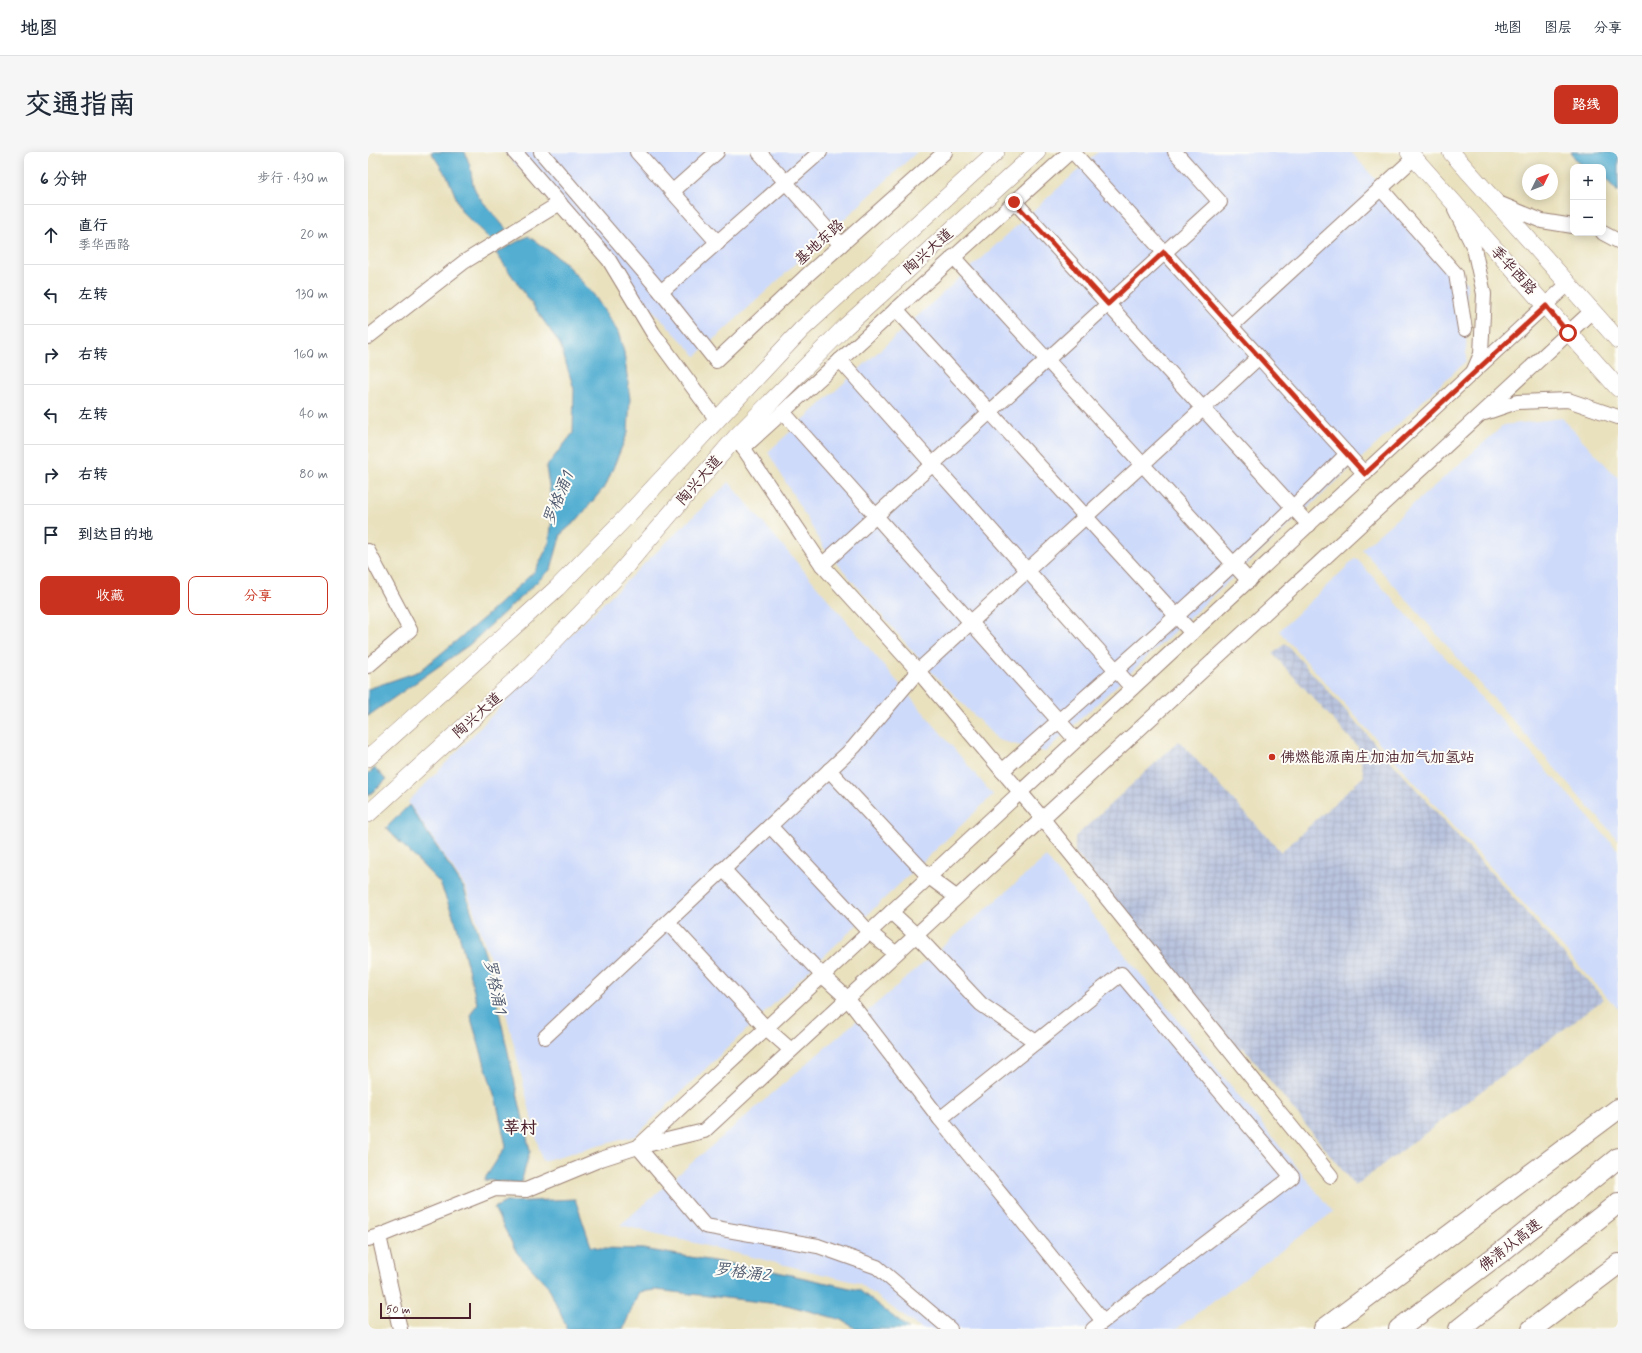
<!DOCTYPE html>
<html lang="zh">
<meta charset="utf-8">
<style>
body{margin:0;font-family:Mynerve,"LXGW WenKai TC",sans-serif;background:#f6f6f7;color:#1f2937}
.controls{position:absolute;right:12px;top:12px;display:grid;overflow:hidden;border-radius:8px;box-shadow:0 2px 10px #0003}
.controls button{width:36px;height:36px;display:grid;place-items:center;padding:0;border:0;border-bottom:1px solid #e0e1e3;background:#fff;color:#1f2937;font:20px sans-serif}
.compass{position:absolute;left:1154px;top:12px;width:36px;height:36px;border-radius:50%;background:#fff;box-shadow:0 2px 10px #0003;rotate:47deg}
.scale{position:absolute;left:12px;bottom:10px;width:91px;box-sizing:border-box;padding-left:4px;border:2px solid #4a1f2b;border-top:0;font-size:11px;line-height:14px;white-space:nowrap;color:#4a1f2b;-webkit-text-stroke:3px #fdfcf7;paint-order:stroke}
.stop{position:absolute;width:12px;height:12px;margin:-9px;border:3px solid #c8321e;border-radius:50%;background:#fff}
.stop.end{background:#c8321e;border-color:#fff;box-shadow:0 1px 4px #0008}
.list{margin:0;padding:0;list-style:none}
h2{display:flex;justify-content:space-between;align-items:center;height:52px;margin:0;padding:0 16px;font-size:17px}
h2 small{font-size:13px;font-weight:400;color:#747a83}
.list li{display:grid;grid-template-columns:26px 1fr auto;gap:12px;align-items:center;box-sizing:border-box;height:60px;padding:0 16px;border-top:1px solid #e0e1e3}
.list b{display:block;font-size:15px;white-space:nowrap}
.list p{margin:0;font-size:13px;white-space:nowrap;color:#747a83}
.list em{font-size:13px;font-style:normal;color:#747a83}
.actions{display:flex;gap:8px;padding:12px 16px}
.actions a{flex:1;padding:9px 0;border:1px solid #c8321e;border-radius:8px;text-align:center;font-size:14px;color:#c8321e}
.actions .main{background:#c8321e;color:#fff}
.icon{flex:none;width:22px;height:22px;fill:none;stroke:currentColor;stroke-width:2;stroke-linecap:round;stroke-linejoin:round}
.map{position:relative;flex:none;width:1250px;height:1177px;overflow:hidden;border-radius:8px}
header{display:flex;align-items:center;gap:24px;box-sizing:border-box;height:56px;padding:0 20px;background:#fff;border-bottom:1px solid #e0e1e3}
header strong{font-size:19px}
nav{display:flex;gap:22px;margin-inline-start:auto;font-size:14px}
.intro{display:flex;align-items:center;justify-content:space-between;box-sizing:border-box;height:96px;padding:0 24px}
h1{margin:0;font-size:28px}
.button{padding:10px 18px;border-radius:8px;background:#c8321e;color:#fff;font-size:14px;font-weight:700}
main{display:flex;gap:24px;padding:0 24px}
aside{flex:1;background:#fff;border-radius:8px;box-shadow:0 2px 10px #0003}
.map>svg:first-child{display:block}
</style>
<header>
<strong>地图</strong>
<nav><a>地图</a><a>图层</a><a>分享</a></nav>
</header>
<div class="intro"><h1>交通指南</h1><a class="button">路线</a></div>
<main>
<aside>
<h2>6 分钟<small>步行 · 430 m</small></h2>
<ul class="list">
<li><svg class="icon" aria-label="ahead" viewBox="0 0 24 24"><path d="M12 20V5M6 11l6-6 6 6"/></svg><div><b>直行</b><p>季华西路</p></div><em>20 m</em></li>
<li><svg class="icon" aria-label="left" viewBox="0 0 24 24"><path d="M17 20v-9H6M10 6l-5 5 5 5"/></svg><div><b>左转</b></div><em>130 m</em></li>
<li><svg class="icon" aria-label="right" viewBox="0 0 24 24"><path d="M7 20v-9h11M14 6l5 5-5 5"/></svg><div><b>右转</b></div><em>160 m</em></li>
<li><svg class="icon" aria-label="left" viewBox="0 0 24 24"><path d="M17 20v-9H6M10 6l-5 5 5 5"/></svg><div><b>左转</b></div><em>40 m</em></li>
<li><svg class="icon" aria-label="right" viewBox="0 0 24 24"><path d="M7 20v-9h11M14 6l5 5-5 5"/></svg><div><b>右转</b></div><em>80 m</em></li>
<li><svg class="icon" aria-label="arrive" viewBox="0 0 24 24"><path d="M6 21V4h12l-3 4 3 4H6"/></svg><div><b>到达目的地</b></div></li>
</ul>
<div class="actions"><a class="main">收藏</a><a>分享</a></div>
</aside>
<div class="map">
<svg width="1250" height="1177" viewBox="0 0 1250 1177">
<defs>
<pattern id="industrial-grid" width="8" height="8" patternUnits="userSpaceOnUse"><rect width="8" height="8" fill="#b9c4de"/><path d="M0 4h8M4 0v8" fill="none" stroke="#a1a8bf"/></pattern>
</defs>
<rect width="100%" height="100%" fill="#fdfcf7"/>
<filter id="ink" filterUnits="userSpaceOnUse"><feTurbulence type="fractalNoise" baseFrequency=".025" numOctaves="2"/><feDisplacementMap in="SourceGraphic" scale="8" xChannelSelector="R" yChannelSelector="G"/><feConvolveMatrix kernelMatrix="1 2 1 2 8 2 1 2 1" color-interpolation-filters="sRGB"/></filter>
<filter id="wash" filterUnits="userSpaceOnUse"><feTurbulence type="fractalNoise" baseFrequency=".012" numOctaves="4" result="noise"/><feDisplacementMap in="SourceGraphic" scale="16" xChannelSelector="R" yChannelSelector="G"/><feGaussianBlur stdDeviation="0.9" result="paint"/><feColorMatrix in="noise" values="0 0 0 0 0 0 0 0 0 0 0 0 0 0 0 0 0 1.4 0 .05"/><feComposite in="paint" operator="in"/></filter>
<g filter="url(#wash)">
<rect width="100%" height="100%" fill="#e9e1be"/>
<g fill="#cedafa">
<path d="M136,0H549L328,204Z"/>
<path d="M730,0H983L1099,131L1098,209L677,600L630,588L553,509L456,396L400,300Z"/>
<path d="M1194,266L1250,326V688L994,397L1136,273Z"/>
<path d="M361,330L625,643L267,984L174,1009L132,836L98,736L40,650L195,490Z"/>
<path d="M988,406L1250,698V857L911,479Z"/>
<path d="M678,705L965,1060L808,1177H553L491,1131L252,1073Z"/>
</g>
<path fill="url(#industrial-grid)" d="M917,491L1236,847L987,1034L875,895L870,900L707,700V685L811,589L913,700L996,624L990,595L905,502Z"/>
<g fill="#53aed1" stroke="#4e667e">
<path d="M63,0H97L102,14L105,33L110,44L139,78L124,89L94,60L80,26Z"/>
<path d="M1203,0H1250V40L1235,24V15C1218,15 1212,16 1203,0Z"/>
<path d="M160,84L195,109L226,143L250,180L256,200L262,247L260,280L238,333L209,368L193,382L183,417L101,493L0,564V537L52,519L117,465L167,419L181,392L185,358L178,315L205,281L206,237L192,192L128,101Z"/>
<path d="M7,616L18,628L0,644V622Z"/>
<path d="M41,653L96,736L121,815L162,999L153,1031L116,1028L138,994L129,952L104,870L103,862L109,851L89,774L72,731L18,676Z"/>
<path d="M207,1047L223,1094L232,1096L275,1097L405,1119L491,1138L541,1177H488L474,1168L419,1153L288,1138L271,1140L255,1177H198V1174L180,1134L149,1101L126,1056L138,1050Z"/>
</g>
</g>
<g filter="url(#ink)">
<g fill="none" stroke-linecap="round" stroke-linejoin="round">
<g stroke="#9a8074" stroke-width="16">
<g id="minor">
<path d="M147,0L241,108L285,181L349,268"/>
<path d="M173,0L293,140L348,209L437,125L577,0"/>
<path d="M269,0L350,91"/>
<path d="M391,0L473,93"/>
<path d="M705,0L997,322"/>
<path d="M1013,37L1088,122L1097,177"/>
<path d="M304,40L349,0"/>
<path d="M647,50L941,373"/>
<path d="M1130,51L1174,69L1205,74"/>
<path d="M1087,58L1106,96L1116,142L1113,202L1106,218"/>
<path d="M1235,81L1250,89"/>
<path d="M585,105L881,429"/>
<path d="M293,140L452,0"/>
<path d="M528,157L824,481"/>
<path d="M863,174L1046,6"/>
<path d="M0,185L96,110L192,51"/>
<path d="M472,208L764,536"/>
<path d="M415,260L708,588"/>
<path d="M1117,261L1149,250L1200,248L1250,265"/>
<path d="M368,285L454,413L550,519L674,666L963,1024"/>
<path d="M375,296L702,0"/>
<path d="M0,399L42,478L0,514"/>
<path d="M454,413L852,50L807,0"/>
<path d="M461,618L561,725L588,745"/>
<path d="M634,619C751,516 869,413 979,302"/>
<path d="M402,674L501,780L527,801"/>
<path d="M355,717L455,824L479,846L572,967L753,822L924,1025L725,1177"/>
<path d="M523,760L548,783L613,852L668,890"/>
<path d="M300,770L398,876L423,898"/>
<path d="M177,885L486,595L550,519L891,205"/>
<path d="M572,967L735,1169"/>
<path d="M272,993L1200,132"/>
<path d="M270,995L337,1074L450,1094L509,1115L582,1177"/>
<path d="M11,1084L127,1037L158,1038L233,1007L270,995L336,979L1224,159"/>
<path d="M0,1087L11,1084L32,1177"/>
</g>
</g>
<g stroke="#9a8074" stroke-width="18">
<g id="major">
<path d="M1041,0L1250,236"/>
<path d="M1083,0L1250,188"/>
<path d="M0,606L189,436L259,364L434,177L628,0"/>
<path d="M0,662L157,519L251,422L368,285L477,175L669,0"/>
</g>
</g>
<g stroke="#9a8074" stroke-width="22">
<g id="highway">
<path d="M956,1177L1250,957"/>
<path d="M1031,1177L1136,1098L1250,1006"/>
<path d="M1091,1177L1250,1051"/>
<path d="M1164,1177L1250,1112"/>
</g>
</g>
<use href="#minor" stroke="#fff" stroke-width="14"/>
<use href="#major" stroke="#fff" stroke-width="17"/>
<use href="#highway" stroke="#fff" stroke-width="20"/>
</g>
</g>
<g fill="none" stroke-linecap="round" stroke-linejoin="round" filter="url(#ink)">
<path stroke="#c8321e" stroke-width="5" d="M646,50L740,152L796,100L997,322L1178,154L1200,181"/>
</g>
<circle fill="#c8321e" stroke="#fdfcf7" stroke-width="1.5" cx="904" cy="605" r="4"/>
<g text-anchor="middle" stroke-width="4" stroke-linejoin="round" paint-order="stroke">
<g font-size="15" fill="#4a1f2b" stroke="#fdfcf7">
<text transform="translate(451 90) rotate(-42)" y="5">基地东路</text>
<text transform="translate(560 99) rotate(-42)" y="5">陶兴大道</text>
<text transform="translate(1146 118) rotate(48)" y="5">季华西路</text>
<text transform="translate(331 328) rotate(-49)" y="5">陶兴大道</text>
<text transform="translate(109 563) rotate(-42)" y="5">陶兴大道</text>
<text transform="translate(1142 1093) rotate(-38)" y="5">佛清从高速</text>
</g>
<g font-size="15" fill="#4a1f2b" stroke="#fdfcf7" text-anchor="start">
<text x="912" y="610">佛燃能源南庄加油加气加氢站</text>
</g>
<g font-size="16" font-style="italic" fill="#4e586d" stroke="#fdfcf7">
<text transform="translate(189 346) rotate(-68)" y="6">罗格涌1</text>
<text transform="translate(128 834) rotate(78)" y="6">罗格涌1</text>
<text transform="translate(374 1119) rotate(7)" y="6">罗格涌2</text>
</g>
<g font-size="17" font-weight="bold" fill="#4a1f2b" stroke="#fdfcf7">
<text x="152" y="981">莘村</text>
</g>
</g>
</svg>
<div class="controls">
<button>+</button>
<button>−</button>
</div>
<svg class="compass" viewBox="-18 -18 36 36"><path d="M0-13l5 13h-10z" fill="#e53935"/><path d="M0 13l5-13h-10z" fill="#747a83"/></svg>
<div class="scale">50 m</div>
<div class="stop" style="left:1200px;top:181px"></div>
<div class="stop end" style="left:646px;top:50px"></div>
</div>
</main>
